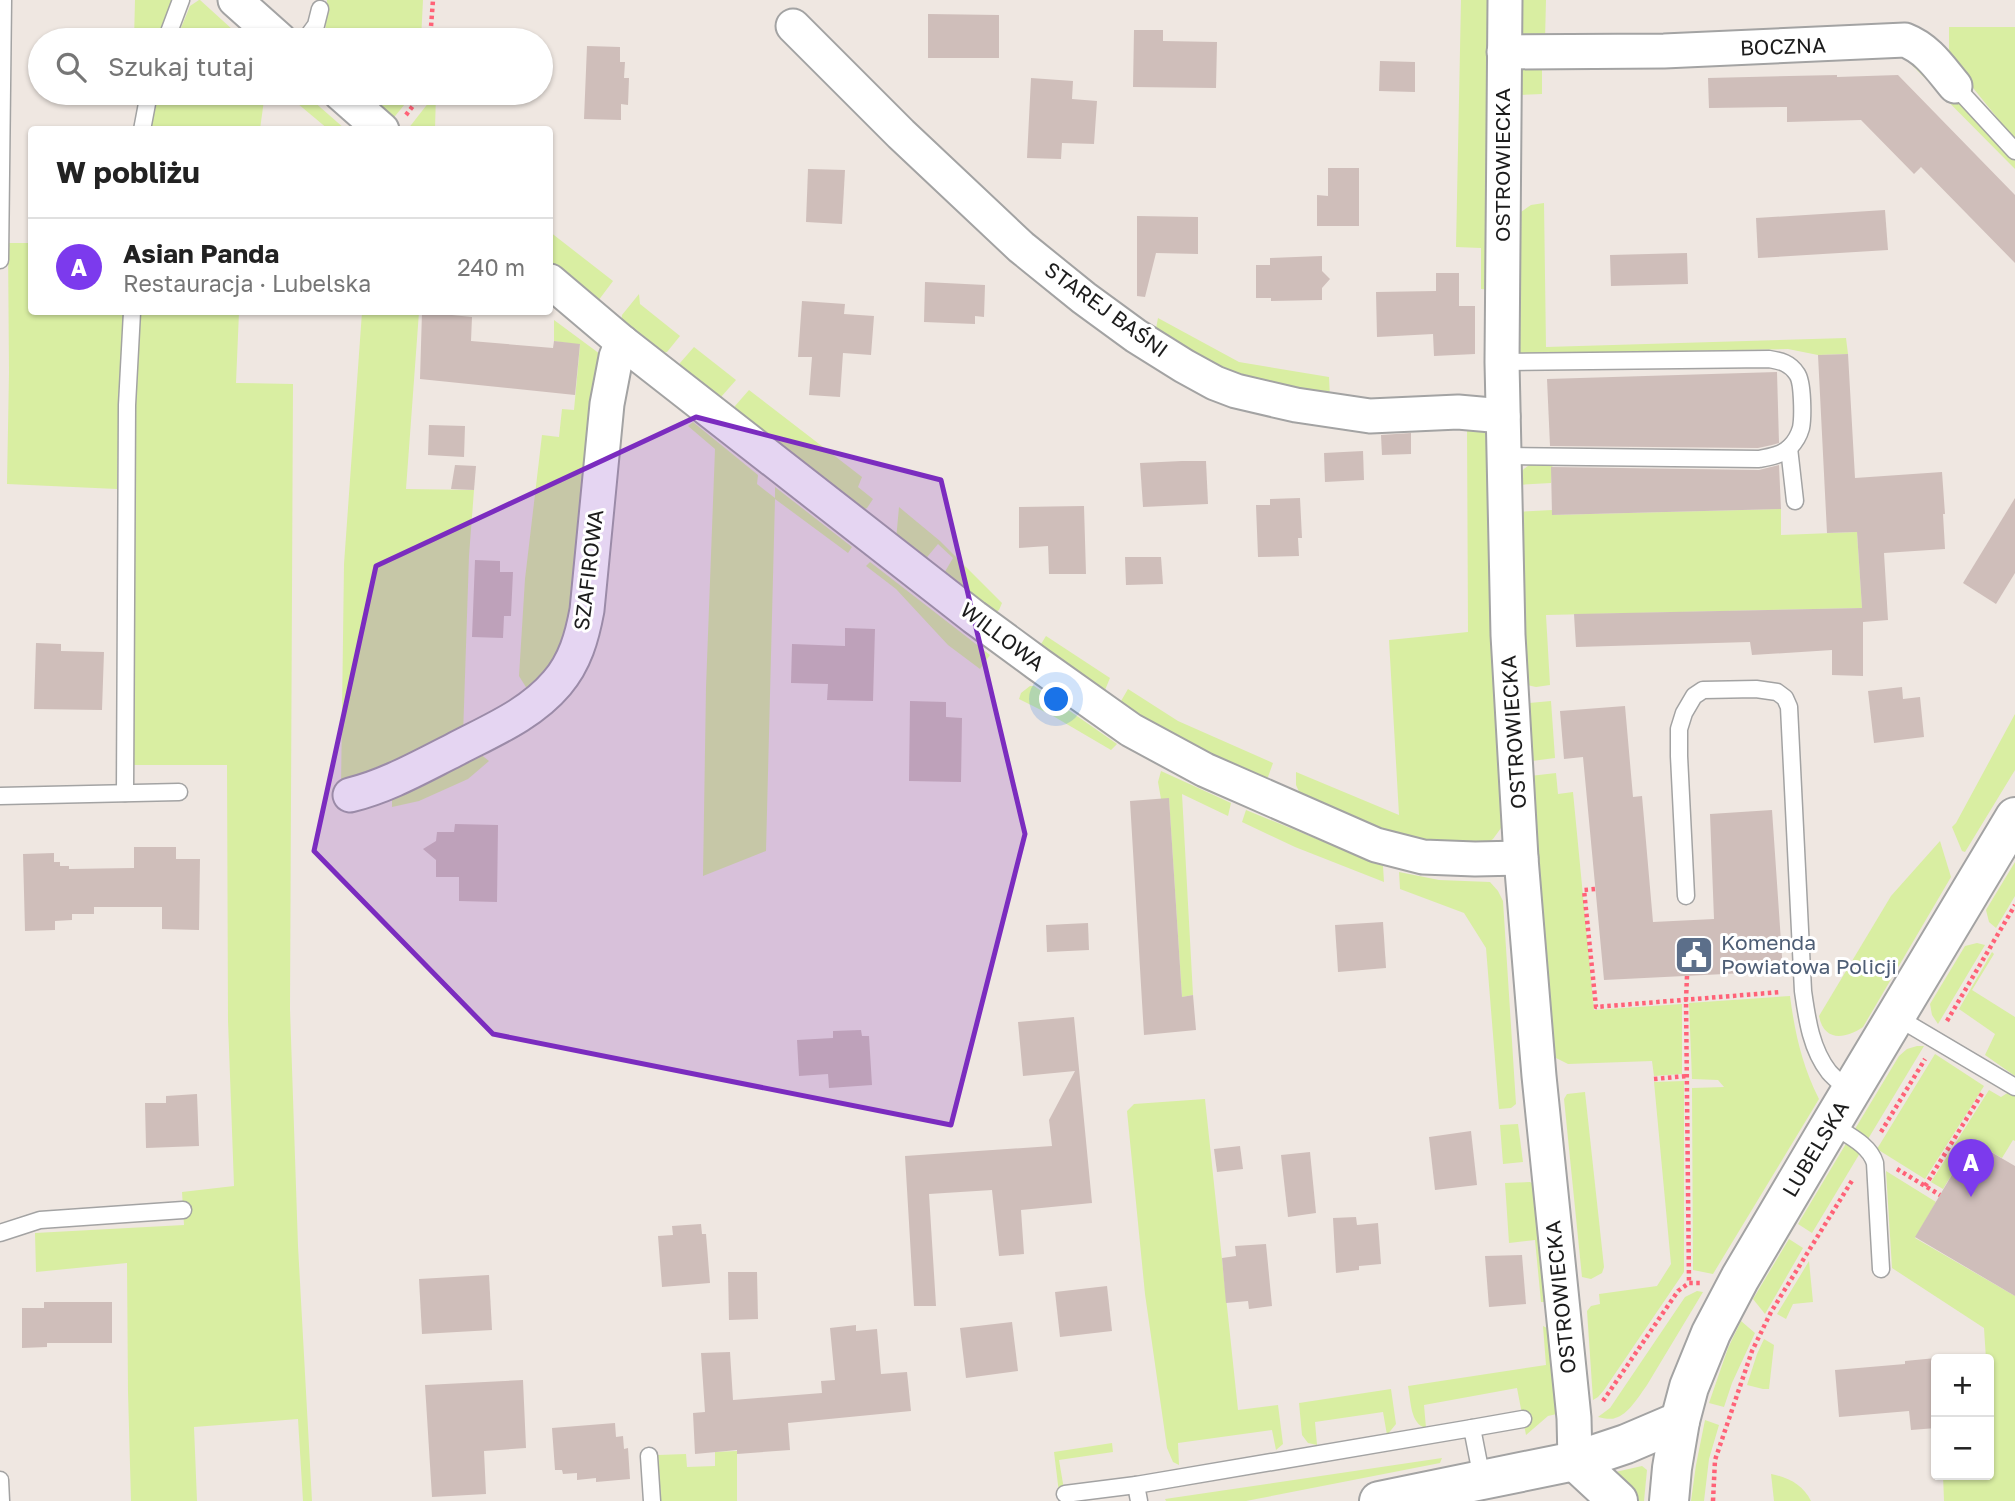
<!DOCTYPE html>
<html lang="pl">
<meta charset="utf-8">
<style>
body{margin:0;font-family:"Golos Text",sans-serif;background:#f2f2f2;color:#222}
.controls{position:absolute;right:21px;bottom:21px;display:grid;overflow:hidden;border-radius:7px;box-shadow:0 2px 5px #0004}
.controls button{width:63px;height:63px;display:grid;place-items:center;padding:0;border:0;border-bottom:2px solid #e0e0e0;background:#fff;color:#222;font:35px sans-serif}
.you{position:absolute;left:1057px;top:700px;width:24px;height:24px;margin:-18px;border:5px solid #fff;border-radius:50%;background:#1a73e8;box-shadow:0 0 0 10px #1a73e833}
.badge{display:grid;place-items:center;width:46px;height:46px;border-radius:50%;background:#7c3aed;color:#fff;font-size:23px;font-weight:700}
.pin{position:absolute;translate:-50% -58px;filter:drop-shadow(0 2px 4px #0008)}
.pin::after{content:'';position:absolute;top:37px;width:24px;height:21px;background:inherit;clip-path:polygon(0 0,100% 0,50% 100%)}
.list{margin:0;padding:0;list-style:none}
h2{display:flex;justify-content:space-between;align-items:center;height:91px;margin:0;padding:0 28px;font-size:30px}
h2 small{font-size:23px;font-weight:400;color:#767676}
.list li{display:grid;grid-template-columns:46px 1fr auto;gap:21px;align-items:center;box-sizing:border-box;height:98px;padding:0 28px;border-top:2px solid #e0e0e0}
.list b{display:block;font-size:26px;white-space:nowrap}
.list p{margin:0;font-size:23px;white-space:nowrap;color:#767676}
.list em{font-size:23px;font-style:normal;color:#767676}
.icon{flex:none;width:38px;height:38px;fill:none;stroke:currentColor;stroke-width:2;stroke-linecap:round;stroke-linejoin:round}
.map{position:relative;flex:none;width:2015px;height:1501px;overflow:hidden}
.search{position:absolute;background:#fff;box-shadow:0 2px 5px #0004;left:28px;top:28px;width:525px;height:77px;display:flex;align-items:center;gap:18px;box-sizing:border-box;padding:0 24px;border-radius:38px;color:#767676;font-size:26px}
.panel{position:absolute;background:#fff;box-shadow:0 2px 5px #0004;left:28px;top:126px;width:525px;height:189px;border-radius:7px}
.map>svg:first-child{display:block}
</style>
<div class="map">
<svg width="2015" height="1501" viewBox="0 0 2015 1501">
<rect width="100%" height="100%" fill="#efe7e1"/>
<g fill="#d9eea2">
<path d="M135,0H176L160,40H134Z"/>
<path d="M199,0H200L244,40H176L190,6Z"/>
<path d="M327,0H423L421,40H325Z"/>
<path d="M1461,0H1490L1494,290L1481,289V248L1456,247Z"/>
<path d="M1513,0H1546L1545,40L1521,38Z"/>
<path d="M1949,27H2015V140L1949,58Z"/>
<path d="M1898,48L1962,104L2015,160V169L1904,57L1542,66V94L1517,95L1515,73L1525,65Z"/>
<path d="M157,93H265L260,129L151,130Z"/>
<path d="M285,93H304L345,129H328Z"/>
<path d="M356,93H414L391,121Z"/>
<path d="M436,93L435,129H408Z"/>
<path d="M1544,203L1546,347L1846,338L1848,354L1818,355L1788,349L1522,354L1515,352L1518,214L1531,205Z"/>
<path d="M550,232L613,281L598,301L550,266Z"/>
<path d="M8,243H31L32,312H124L119,405L117,489L7,484L9,372Z"/>
<path d="M639,294L640,304L680,336L667,352L659,354L621,324L622,315Z"/>
<path d="M139,312H239L236,383L293,384L290,1009L298,1246L312,1501H303L298,1419L194,1427L197,1501H131L128,1392L127,1263L36,1272L35,1233L184,1225L182,1192L234,1186L228,1021L227,765H134V422Z"/>
<path d="M362,312H419L406,489L474,490L469,556L463,736L341,787L344,564Z"/>
<path d="M1158,318L1239,362L1329,377L1330,398L1245,382L1154,339Z"/>
<path d="M554,320L604,357L578,609L564,655L529,692L519,676L525,579L542,435L559,437L562,409L574,410L580,345L554,341Z"/>
<path d="M694,347L736,380L721,397L715,398L680,369V363Z"/>
<path d="M749,390L862,477L858,487L873,499L867,508L861,511L736,413L735,406Z"/>
<path d="M693,422L758,475L757,484L775,498V487L852,547L848,553L775,499L766,851L703,876L706,687L715,449L688,426Z"/>
<path d="M1481,426L1488,433L1505,815L1501,828L1493,839L1483,846L1440,847L1369,827L1302,798L1296,785V772L1399,815L1389,640L1468,632L1467,427Z"/>
<path d="M1540,460H1553L1551,483L1516,485C1519,470 1526,466 1540,460Z"/>
<path d="M899,507L940,541L1002,603L999,610L994,614L943,575L953,558L938,544L923,562L896,540Z"/>
<path d="M1781,509V535L1857,532L1862,608L1546,615L1550,685L1536,687L1527,685L1515,512L1552,510L1553,515Z"/>
<path d="M870,562L990,655L980,669L948,645L896,589L866,566Z"/>
<path d="M1046,636L1110,678L1105,690L1101,692L1038,649Z"/>
<path d="M1030,686H1034L1117,744L1111,750L1053,716L1019,699L1021,693Z"/>
<path d="M1128,689L1178,721L1273,763L1268,777L1259,779L1192,746L1123,708L1121,701Z"/>
<path d="M1551,701L1555,758L1532,761L1528,758L1524,708L1529,703Z"/>
<path d="M2015,714V770L1965,852L1962,851L1952,827L1956,823Z"/>
<path d="M474,749L489,761L468,779L419,801L392,807V790Z"/>
<path d="M1161,771L1231,803L1228,816L1182,794L1193,995L1182,997L1169,799H1161L1158,782Z"/>
<path d="M1556,773L1558,794L1573,792L1594,1010L1682,1004V1074L1654,1076L1652,1061L1568,1064L1556,1058L1552,1052L1530,776Z"/>
<path d="M1246,810L1383,866L1384,882L1295,847L1242,822Z"/>
<path d="M1940,841L1951,877L1863,1027C1845,1039 1824,1042 1819,1016L1891,896Z"/>
<path d="M2015,862V896L1996,928L1989,922L1986,910Z"/>
<path d="M1399,872L1439,880L1490,882L1498,891L1503,901L1516,1104L1511,1108L1499,1109L1486,948L1464,913L1400,889Z"/>
<path d="M1977,943L1985,945L1938,1024L1932,1015L1930,1004L1965,946Z"/>
<path d="M1992,952L1994,954L1972,990L2015,1017V1076L1985,1055L1995,1034L1959,1009Z"/>
<path d="M1790,996C1795,1034 1802,1065 1819,1099L1713,1274L1693,1270L1692,1088L1724,1087L1718,1080L1692,1079L1689,1003Z"/>
<path d="M1917,1046H1924L1868,1139L1855,1129L1899,1056L1907,1049Z"/>
<path d="M1935,1054L1984,1086L1925,1179L1877,1149Z"/>
<path d="M1684,1081V1272L1604,1390L1598,1397L1593,1400L1587,1311L1591,1306L1600,1304L1599,1294L1657,1286L1671,1264L1654,1082Z"/>
<path d="M1989,1090L2001,1097L2009,1092L2015,1096V1141L2013,1140L2002,1158L1972,1141L1943,1189L1931,1182Z"/>
<path d="M1585,1092L1604,1267L1602,1273L1591,1279L1582,1277L1564,1099L1567,1094Z"/>
<path d="M1205,1099L1238,1410L1278,1405L1283,1444L1276,1450L1272,1430L1178,1443L1179,1465L1173,1462L1167,1448L1145,1294L1127,1111L1134,1104Z"/>
<path d="M1518,1124L1523,1162L1503,1164L1500,1125Z"/>
<path d="M1847,1142L1860,1153L1812,1233L1798,1224Z"/>
<path d="M1886,1171L1936,1202L1915,1238L2015,1296V1501H1944L1943,1475H1989V1462L1991,1461L1989,1359H1986L1984,1328L1892,1268Z"/>
<path d="M1530,1182L1536,1186L1546,1302H1541L1535,1240L1509,1243L1505,1183Z"/>
<path d="M1789,1239L1803,1248L1765,1314L1753,1299Z"/>
<path d="M1809,1261L1813,1302L1793,1304L1786,1319L1777,1314Z"/>
<path d="M1697,1291L1703,1292L1647,1385C1639,1396 1628,1415 1615,1418C1611,1420 1602,1418 1598,1417L1610,1408L1685,1297Z"/>
<path d="M1741,1321L1755,1333L1732,1383L1724,1407L1709,1403L1728,1348Z"/>
<path d="M1543,1326L1553,1331L1561,1413L1548,1416L1526,1435L1517,1388L1424,1405L1426,1428C1410,1424 1411,1401 1408,1386L1546,1365Z"/>
<path d="M1764,1339L1774,1345L1769,1389H1763L1747,1385L1757,1354Z"/>
<path d="M1391,1389L1396,1424L1387,1435L1383,1412L1315,1422L1317,1445L1308,1443L1302,1435L1299,1403Z"/>
<path d="M1705,1420L1719,1425L1709,1459L1704,1501H1691L1696,1465Z"/>
<path d="M1112,1443L1113,1452L1059,1460L1066,1501H1060L1054,1452Z"/>
<path d="M737,1451V1501H661L658,1455L686,1454L687,1467L715,1466V1452Z"/>
<path d="M1442,1458L1440,1463L1246,1501H1166L1165,1499Z"/>
<path d="M1642,1466L1647,1470L1644,1501H1636L1611,1473Z"/>
<path d="M1771,1474C1788,1477 1803,1485 1811,1501H1774Z"/>
</g>
<g fill="#cfbeba">
<path d="M928,14L999,15V58H928Z"/>
<path d="M1134,30H1163V41L1217,42L1216,88L1133,87Z"/>
<path d="M587,46L620,47V62H625L624,78H629L628,105L621,104V120L584,119Z"/>
<path d="M1380,61L1415,62V92L1379,91Z"/>
<path d="M1837,75V77L1898,75L2015,195V263L1921,167L1914,174L1861,120L1787,122V107L1709,108L1708,78Z"/>
<path d="M1031,78L1073,81L1072,99L1097,101L1094,144L1062,143L1061,159L1027,158Z"/>
<path d="M1328,168H1359V226H1317V195L1328,196Z"/>
<path d="M808,169L845,170L842,224L806,222Z"/>
<path d="M1885,210L1888,250L1758,258L1756,218Z"/>
<path d="M1137,216L1198,217V254L1156,253L1145,297L1137,296Z"/>
<path d="M1687,253L1688,284L1611,286L1610,255Z"/>
<path d="M1322,256V271L1330,279L1322,288V300L1271,301V298H1256V265H1270V258Z"/>
<path d="M1436,273H1459V306H1475V354L1434,356L1433,334L1377,337L1376,292L1436,291Z"/>
<path d="M925,282L985,285L984,317L975,316V324L924,322Z"/>
<path d="M802,301L845,304L844,314L874,316L871,355L843,353L840,397L809,395L812,357H798Z"/>
<path d="M422,312L472,317L471,341L553,348L554,341L580,344L575,395L420,379Z"/>
<path d="M1848,354L1855,478L1942,472L1945,514H1943L1945,549L1884,553L1888,620L1863,622V676L1832,675V650L1752,655L1750,642L1576,647L1574,614L1862,608L1857,532L1827,533L1818,355Z"/>
<path d="M1777,372L1779,443L1772,445L1758,448L1550,446L1547,379Z"/>
<path d="M429,425L465,426L464,457L428,455Z"/>
<path d="M1411,433V454L1382,455L1381,435Z"/>
<path d="M1363,451L1364,480L1325,482L1324,453Z"/>
<path d="M1182,461H1206L1208,504L1143,507L1140,463Z"/>
<path d="M455,465L476,466L474,490L451,489Z"/>
<path d="M1779,465L1781,509L1552,515L1551,467L1759,470Z"/>
<path d="M1300,498L1302,538H1298L1299,556L1258,557L1256,505H1270V499Z"/>
<path d="M2015,498V573L1996,604L1963,583Z"/>
<path d="M1084,506L1086,574H1049L1048,546L1019,548V507Z"/>
<path d="M1125,557H1161L1163,584L1126,585Z"/>
<path d="M475,560L500,561V572H513L511,616H504L503,638L472,637Z"/>
<path d="M845,628L875,629L873,701L827,700L828,684L791,683L792,644L845,646Z"/>
<path d="M36,643L61,644V651L104,652L102,710L34,709Z"/>
<path d="M1902,687L1903,699L1920,697L1924,737L1874,743L1868,691Z"/>
<path d="M910,701L946,702V717L962,718L961,782L909,781Z"/>
<path d="M1625,706L1633,797L1642,796L1653,922L1714,919L1710,814L1772,810L1783,971L1604,980L1583,757L1564,759L1560,711Z"/>
<path d="M1169,798L1182,997L1193,995L1196,1030L1144,1035L1130,801Z"/>
<path d="M455,824L498,825L497,902L459,901V877H436V860L423,849L436,841L437,832H454Z"/>
<path d="M134,847H176V859H200L199,930L162,929V907H94V914H72V920L55,921V930L25,931L23,854L54,853V862H60V866H69V869L134,868Z"/>
<path d="M1383,922L1386,968L1338,972L1335,925Z"/>
<path d="M1088,923L1089,950L1047,952L1046,925Z"/>
<path d="M1074,1017L1092,1203L1021,1210L1024,1254L999,1256L992,1190L929,1194L936,1306H914L905,1156L1052,1146L1049,1120L1075,1071L1023,1076L1018,1022Z"/>
<path d="M861,1030L862,1036H869L872,1085L829,1088L828,1074L799,1076L797,1040L833,1038V1031Z"/>
<path d="M197,1094L199,1146L146,1148L145,1103H166V1096Z"/>
<path d="M1471,1131L1477,1185L1435,1190L1429,1137Z"/>
<path d="M1972,1141L2015,1166V1296L1915,1237Z"/>
<path d="M1240,1146L1243,1169L1217,1172L1214,1149Z"/>
<path d="M1310,1152L1316,1213L1288,1217L1281,1155Z"/>
<path d="M1356,1217L1357,1225L1378,1223L1381,1264L1359,1266V1270L1336,1273L1333,1218Z"/>
<path d="M701,1224L702,1234H706L710,1283L662,1287L658,1236L673,1235L672,1226Z"/>
<path d="M1266,1244L1272,1306L1249,1309L1248,1301L1226,1303L1222,1258L1236,1256L1235,1246Z"/>
<path d="M1522,1255L1526,1304L1489,1307L1485,1256Z"/>
<path d="M728,1272H757L758,1319L729,1320Z"/>
<path d="M489,1275L492,1330L422,1334L419,1279Z"/>
<path d="M1107,1286L1112,1331L1060,1337L1055,1292Z"/>
<path d="M44,1302H112V1343H47V1347L22,1348V1308H44Z"/>
<path d="M1012,1322L1018,1371L966,1378L960,1328Z"/>
<path d="M856,1325V1331L877,1329L881,1374L907,1372L911,1411L788,1423L790,1450L737,1454V1450L695,1454L693,1413L705,1412L701,1353L730,1352L733,1400L822,1393L821,1381L835,1380L830,1328Z"/>
<path d="M1936,1358V1428L1911,1430L1909,1411L1839,1417L1835,1370L1905,1364V1361Z"/>
<path d="M523,1380L526,1448L484,1451L486,1494L432,1497L425,1385Z"/>
<path d="M615,1423L616,1437L623,1436L624,1449L628,1448L630,1479L596,1482V1478L577,1480V1473L563,1474L562,1470H555L552,1428Z"/>
</g>
<g fill="none" stroke-linecap="round" stroke-linejoin="round">
<g stroke="#a3a3a3" stroke-width="19">
<g id="service">
<path d="M166,40L181,0"/>
<path d="M305,40L316,25L320,9"/>
<path d="M1955,86L2015,151"/>
<path d="M142,130L149,93"/>
<path d="M0,260L3,0"/>
<path d="M1502,362L1769,359C1781,361 1790,363 1797,374C1803,382 1803,418 1801,428C1799,435 1795,442 1790,447C1782,455 1770,457 1759,459L1503,456"/>
<path d="M1789,448L1795,501"/>
<path d="M125,793L127,405L132,312"/>
<path d="M0,796L179,792"/>
<path d="M1686,896L1679,756V729L1684,713L1694,696L1703,690L1756,689L1777,692L1785,698L1789,707L1803,991C1807,1019 1811,1049 1829,1072C1835,1079 1843,1085 1850,1091"/>
<path d="M1895,1016L2015,1087"/>
<path d="M1831,1124C1847,1135 1869,1144 1875,1163L1881,1269"/>
<path d="M0,1233L40,1220L183,1210"/>
<path d="M1472,1428L1523,1419"/>
<path d="M649,1456L652,1501"/>
<path d="M0,1480L1,1501"/>
<path d="M1065,1494L1136,1485"/>
<path d="M1139,1501L1136,1485L1472,1428L1482,1479"/>
</g>
</g>
<g stroke="#a3a3a3" stroke-width="37">
<g id="minor">
<path d="M235,0L280,40"/>
<path d="M1505,0L1502,362L1508,635L1521,858L1539,1076L1574,1418L1575,1461"/>
<path d="M793,26L901,134L1021,247L1084,298L1136,336L1184,366L1215,383L1236,391L1296,405L1370,416L1458,412L1503,416"/>
<path d="M1504,52L1664,51L1905,40C1928,49 1940,68 1955,86"/>
<path d="M340,93L382,130"/>
<path d="M550,281L622,342L974,617L1038,664L1131,730L1205,770L1376,845L1423,857L1475,859L1521,858"/>
<path d="M350,795C387,786 420,767 454,750C490,731 530,715 557,683C575,662 582,637 587,610L607,404L616,357L622,342"/>
</g>
</g>
<g stroke="#a3a3a3" stroke-width="42">
<g id="tertiary">
<path d="M1575,1461L1618,1501"/>
<path d="M1379,1501L1575,1461L1626,1444L1680,1421"/>
<path d="M1669,1501L1672,1468L1680,1421L1689,1387L1711,1333L1740,1278L1831,1124L2015,817"/>
</g>
</g>
<g stroke="#ff6277" stroke-width="4.5" stroke-dasharray="3.5 3.5" stroke-linecap="butt">
<path d="M430,40L433,0"/>
<path d="M406,115L423,93"/>
<path d="M1595,889L1584,890L1596,1007L1781,992"/>
<path d="M1687,976L1686,1000L1689,1283"/>
<path d="M1947,1021L2015,905"/>
<path d="M1654,1079L1687,1076"/>
<path d="M1881,1132L1925,1059"/>
<path d="M1897,1169L1940,1195"/>
<path d="M1925,1186L1983,1092"/>
<path d="M1603,1401L1678,1291L1689,1283H1701"/>
<path d="M1713,1501L1715,1460L1752,1351L1771,1312L1853,1179"/>
</g>
<use href="#service" stroke="#fff" stroke-width="16"/>
<use href="#minor" stroke="#fff" stroke-width="33"/>
<use href="#tertiary" stroke="#fff" stroke-width="38"/>
</g>
<path fill="#7b2cbf" fill-opacity="0.2" stroke="#7b2cbf" stroke-width="5" stroke-linejoin="round" d="M696,417L941,480L1025,834L951,1125L493,1034L314,851L376,566Z"/>
<defs>
<g id="civic-square" transform="scale(2.0125)"><rect x="-9" y="-9" width="18" height="18" rx="4" fill="#5c6f8a" stroke="#fff"/><path d="M-.6-6.5H3V-4.5H.6V-3L4-1V1h2V6H-6V1h2V-1L-.6-3ZM-1.2 2.5V6h2.4V2.5Z" fill="#fff"/></g>
</defs>
<g fill-rule="evenodd">
<use href="#civic-square" x="1694" y="955"/>
</g>
<g text-anchor="middle" stroke-width="6" stroke-linejoin="round" paint-order="stroke">
<g font-size="21" fill="#1c1c1c" stroke="#fff">
<text transform="translate(1783 47) rotate(-2)" y="7">BOCZNA</text>
<text transform="translate(1503 165) rotate(-90)" y="7">OSTROWIECKA</text>
<text transform="translate(1106 310) rotate(36)" y="7">STAREJ BAŚNI</text>
<text transform="translate(589 570) rotate(-83)" y="7">SZAFIROWA</text>
<text transform="translate(1002 637) rotate(37)" y="7">WILLOWA</text>
<text transform="translate(1514 732) rotate(-94)" y="7">OSTROWIECKA</text>
<text transform="translate(1816 1149) rotate(-59)" y="7">LUBELSKA</text>
<text transform="translate(1561 1297) rotate(-96)" y="7">OSTROWIECKA</text>
</g>
<g font-size="21" fill="#4e5e75" stroke="#fff" text-anchor="start">
<text x="1721" y="950">Komenda<tspan x="1721" dy="24">Powiatowa Policji</tspan></text>
</g>
</g>
</svg>
<div class="controls">
<button>+</button>
<button>−</button>
</div>
<div class="you"></div>
<div class="pin badge" style="left:1971px;top:1197px">A</div>
<div class="search"><svg class="icon" aria-label="search" viewBox="0 0 24 24"><circle cx="10" cy="10" r="6"/><path d="M15 15l6 6"/></svg>Szukaj tutaj</div>
<section class="panel">
<h2>W pobliżu<small></small></h2>
<ul class="list">
<li><span class="badge">A</span><div><b>Asian Panda</b><p>Restauracja · Lubelska</p></div><em>240 m</em></li>
</ul>
</section>
</div>
